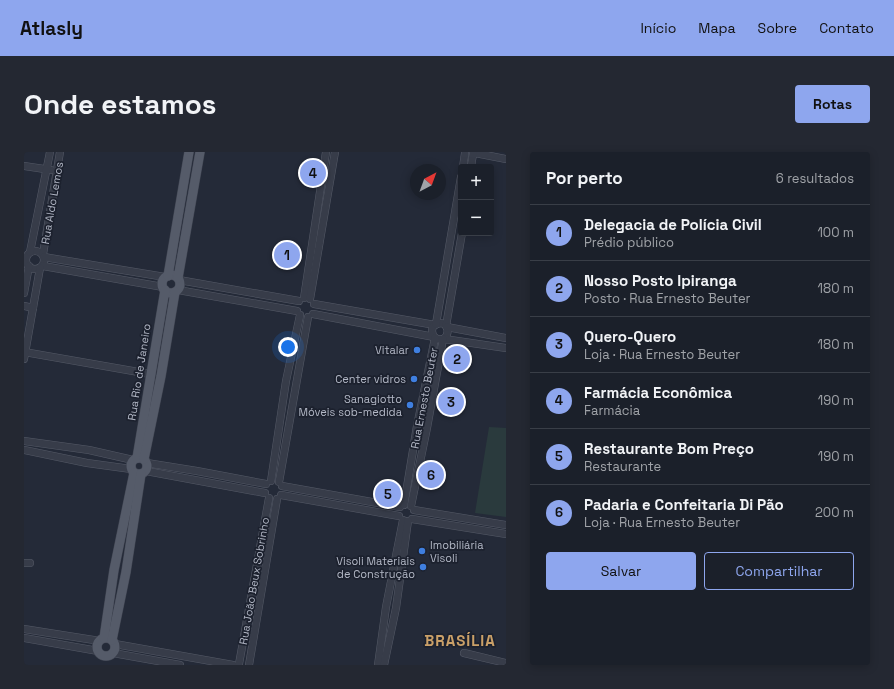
<!DOCTYPE html>
<html lang="pt">
<meta charset="utf-8">
<style>
body{margin:0;font-family:"Space Grotesk",sans-serif;background:#242832;color:#f1f3f6}
.controls{position:absolute;right:12px;top:12px;display:grid;overflow:hidden;border-radius:4px;box-shadow:0 2px 10px #0003}
.controls button{width:36px;height:36px;display:grid;place-items:center;padding:0;border:0;border-bottom:1px solid #393e47;background:#1b202a;color:#f1f3f6;font:20px sans-serif}
.compass{position:absolute;left:386px;top:12px;width:36px;height:36px;border-radius:50%;background:#1b202a;box-shadow:0 2px 10px #0003;rotate:41deg}
.you{position:absolute;left:264px;top:195px;width:14px;height:14px;margin:-10px;border:3px solid #fff;border-radius:50%;background:#1a73e8;box-shadow:0 0 0 6px #1a73e833}
.badge{display:grid;place-items:center;width:26px;height:26px;border-radius:50%;background:#8ea6ee;color:#111;font-size:13px;font-weight:700}
.pin{position:absolute;translate:-50% -50%;border:2px solid #fff;box-shadow:0 1px 4px #0006}
.list{margin:0;padding:0;list-style:none}
h2{display:flex;justify-content:space-between;align-items:center;height:52px;margin:0;padding:0 16px;font-size:17px}
h2 small{font-size:13px;font-weight:400;color:#a0a3a8}
.list li{display:grid;grid-template-columns:26px 1fr auto;gap:12px;align-items:center;box-sizing:border-box;height:56px;padding:0 16px;border-top:1px solid #393e47}
.list b{display:block;font-size:15px;white-space:nowrap}
.list p{margin:0;font-size:13px;white-space:nowrap;color:#a0a3a8}
.list em{font-size:13px;font-style:normal;color:#a0a3a8}
.actions{display:flex;gap:8px;padding:12px 16px}
.actions a{flex:1;padding:9px 0;border:1px solid #8ea6ee;border-radius:4px;text-align:center;font-size:14px;color:#8ea6ee}
.actions .main{background:#8ea6ee;color:#111}
.map{position:relative;flex:none;width:482px;height:513px;overflow:hidden;border-radius:4px}
header{display:flex;align-items:center;gap:24px;box-sizing:border-box;height:56px;padding:0 20px;background:#8ea6ee;color:#111}
header strong{font-size:19px}
nav{display:flex;gap:22px;margin-inline-start:auto;font-size:14px}
.intro{display:flex;align-items:center;justify-content:space-between;box-sizing:border-box;height:96px;padding:0 24px}
h1{margin:0;font-size:28px}
.button{padding:10px 18px;border-radius:4px;background:#8ea6ee;color:#111;font-size:14px;font-weight:700}
main{display:flex;gap:24px;padding:0 24px}
aside{flex:1;background:#1b202a;border-radius:4px;box-shadow:0 2px 10px #0003}
.map>svg:first-child{display:block}
</style>
<header>
<strong>Atlasly</strong>
<nav><a>Início</a><a>Mapa</a><a>Sobre</a><a>Contato</a></nav>
</header>
<div class="intro"><h1>Onde estamos</h1><a class="button">Rotas</a></div>
<main>
<div class="map">
<svg width="482" height="513" viewBox="0 0 482 513">
<rect width="100%" height="100%" fill="#242a38"/>
<path fill="#2a3a3d" d="M465,275L482,276V365L451,361Z"/>
<g fill="none" stroke-linecap="round" stroke-linejoin="round">
<g stroke="#555a67" stroke-width="8">
<g id="minor">
<path d="M451,1L482,7"/>
<path d="M0,14L27,18"/>
<path d="M439,15L441,1"/>
<path d="M447,15L449,2"/>
<circle cx="11" cy="108" r="9"/>
<path d="M6,100L26,0"/>
<path d="M19,102L36,0"/>
<path d="M20,105L141,125"/>
<path d="M19,114L139,135"/>
<path d="M155,128L275,149"/>
<path d="M154,138L273,159"/>
<path d="M0,141L5,114"/>
<path d="M280,146L302,0"/>
<path d="M286,147L311,0"/>
<path d="M290,152L411,173"/>
<path d="M0,154L9,156"/>
<path d="M289,162L410,185C426,196 429,166 413,172C407,174 407,180 410,185"/>
<path d="M412,172L437,25"/>
<path d="M422,174L438,81"/>
<path d="M423,175L482,186"/>
<path d="M420,187L482,196"/>
<path d="M0,200L126,222"/>
<path d="M0,207L16,116"/>
<path d="M0,289L65,298L109,308"/>
<path d="M0,298L63,311L107,317"/>
<path d="M123,311L173,319L242,332"/>
<path d="M122,319L241,341"/>
<path d="M247,329L262,229L276,163"/>
<path d="M255,330L284,165"/>
<path d="M258,334L376,355"/>
<path d="M257,343L375,364"/>
<path d="M380,353L393,274L411,186"/>
<path d="M387,354L403,276L419,187"/>
<path d="M390,358L482,373"/>
<path d="M388,367L482,382"/>
<path d="M0,411H6"/>
<path d="M0,477L76,489"/>
<path d="M0,486L74,499"/>
<path d="M91,492L209,513"/>
<path d="M89,501L156,513"/>
<path d="M440,501L482,511"/>
<path d="M215,512L245,346"/>
<path d="M225,513L253,347"/>
<path d="M354,513L362,455L379,368"/>
<path d="M360,513L372,456L384,369"/>
</g>
</g>
<g stroke="#404552" stroke-width="10">
<g id="major">
<circle cx="147" cy="132" r="9"/>
<path d="M144,124L165,0"/>
<path d="M154,126L176,0"/>
<circle cx="115" cy="314" r="8"/>
<path d="M113,306L141,138"/>
<path d="M120,307L137,224L151,140"/>
<circle cx="82" cy="495" r="9"/>
<path d="M80,486L90,418L110,321"/>
<path d="M88,488L102,420L117,322"/>
</g>
</g>
<use href="#minor" stroke="#373c49" stroke-width="7"/>
<use href="#major" stroke="#555b69" stroke-width="9"/>
</g>
<g fill="#3f7fe0" stroke="#1c212e" stroke-width="1.5">
<circle cx="393" cy="198" r="4"/>
<circle cx="390" cy="227" r="4"/>
<circle cx="386" cy="253" r="4"/>
<circle cx="398" cy="399" r="4"/>
<circle cx="399" cy="415" r="4"/>
</g>
<g text-anchor="middle" stroke-width="3.5" stroke-linejoin="round" paint-order="stroke">
<g font-size="11" fill="#b2b7c5" stroke="#1c212e">
<text transform="translate(28 51) rotate(-80)" y="4">Rua Aldo Lemos</text>
<text transform="translate(115 220) rotate(-81)" y="4">Rua Rio de Janeiro</text>
<text transform="translate(400 246) rotate(-79)" y="4">Rua Ernesto Beuter</text>
<text transform="translate(230 429) rotate(-80)" y="4">Rua João Beux Sobrinho</text>
</g>
<g font-size="11" fill="#b2b7c5" stroke="#1c212e" text-anchor="end">
<text x="385" y="202">Vitalar</text>
<text x="382" y="231">Center vidros</text>
<text x="378" y="251">Sanagiotto<tspan x="378" dy="13">Móveis sob-medida</tspan></text>
<text x="406" y="397" text-anchor="start">Imobiliária<tspan x="406" dy="13">Visoli</tspan></text>
<text x="391" y="413">Visoli Materiais<tspan x="391" dy="13">de Construção</tspan></text>
</g>
<g font-size="15" font-weight="bold" letter-spacing="1" fill="#caa068" stroke="#1c212e">
<text x="436" y="494">BRASÍLIA</text>
</g>
</g>
</svg>
<div class="controls">
<button>+</button>
<button>−</button>
</div>
<svg class="compass" viewBox="-18 -18 36 36"><path d="M0-13l5 13h-10z" fill="#e53935"/><path d="M0 13l5-13h-10z" fill="#a0a3a8"/></svg>
<div class="you"></div>
<div class="pin badge" style="left:263px;top:103px">1</div>
<div class="pin badge" style="left:433px;top:207px">2</div>
<div class="pin badge" style="left:427px;top:250px">3</div>
<div class="pin badge" style="left:289px;top:21px">4</div>
<div class="pin badge" style="left:364px;top:342px">5</div>
<div class="pin badge" style="left:407px;top:323px">6</div>
</div>
<aside>
<h2>Por perto<small>6 resultados</small></h2>
<ul class="list">
<li><span class="badge">1</span><div><b>Delegacia de Polícia Civil</b><p>Prédio público</p></div><em>100 m</em></li>
<li><span class="badge">2</span><div><b>Nosso Posto Ipiranga</b><p>Posto · Rua Ernesto Beuter</p></div><em>180 m</em></li>
<li><span class="badge">3</span><div><b>Quero-Quero</b><p>Loja · Rua Ernesto Beuter</p></div><em>180 m</em></li>
<li><span class="badge">4</span><div><b>Farmácia Econômica</b><p>Farmácia</p></div><em>190 m</em></li>
<li><span class="badge">5</span><div><b>Restaurante Bom Preço</b><p>Restaurante</p></div><em>190 m</em></li>
<li><span class="badge">6</span><div><b>Padaria e Confeitaria Di Pão</b><p>Loja · Rua Ernesto Beuter</p></div><em>200 m</em></li>
</ul>
<div class="actions"><a class="main">Salvar</a><a>Compartilhar</a></div>
</aside>
</main>
